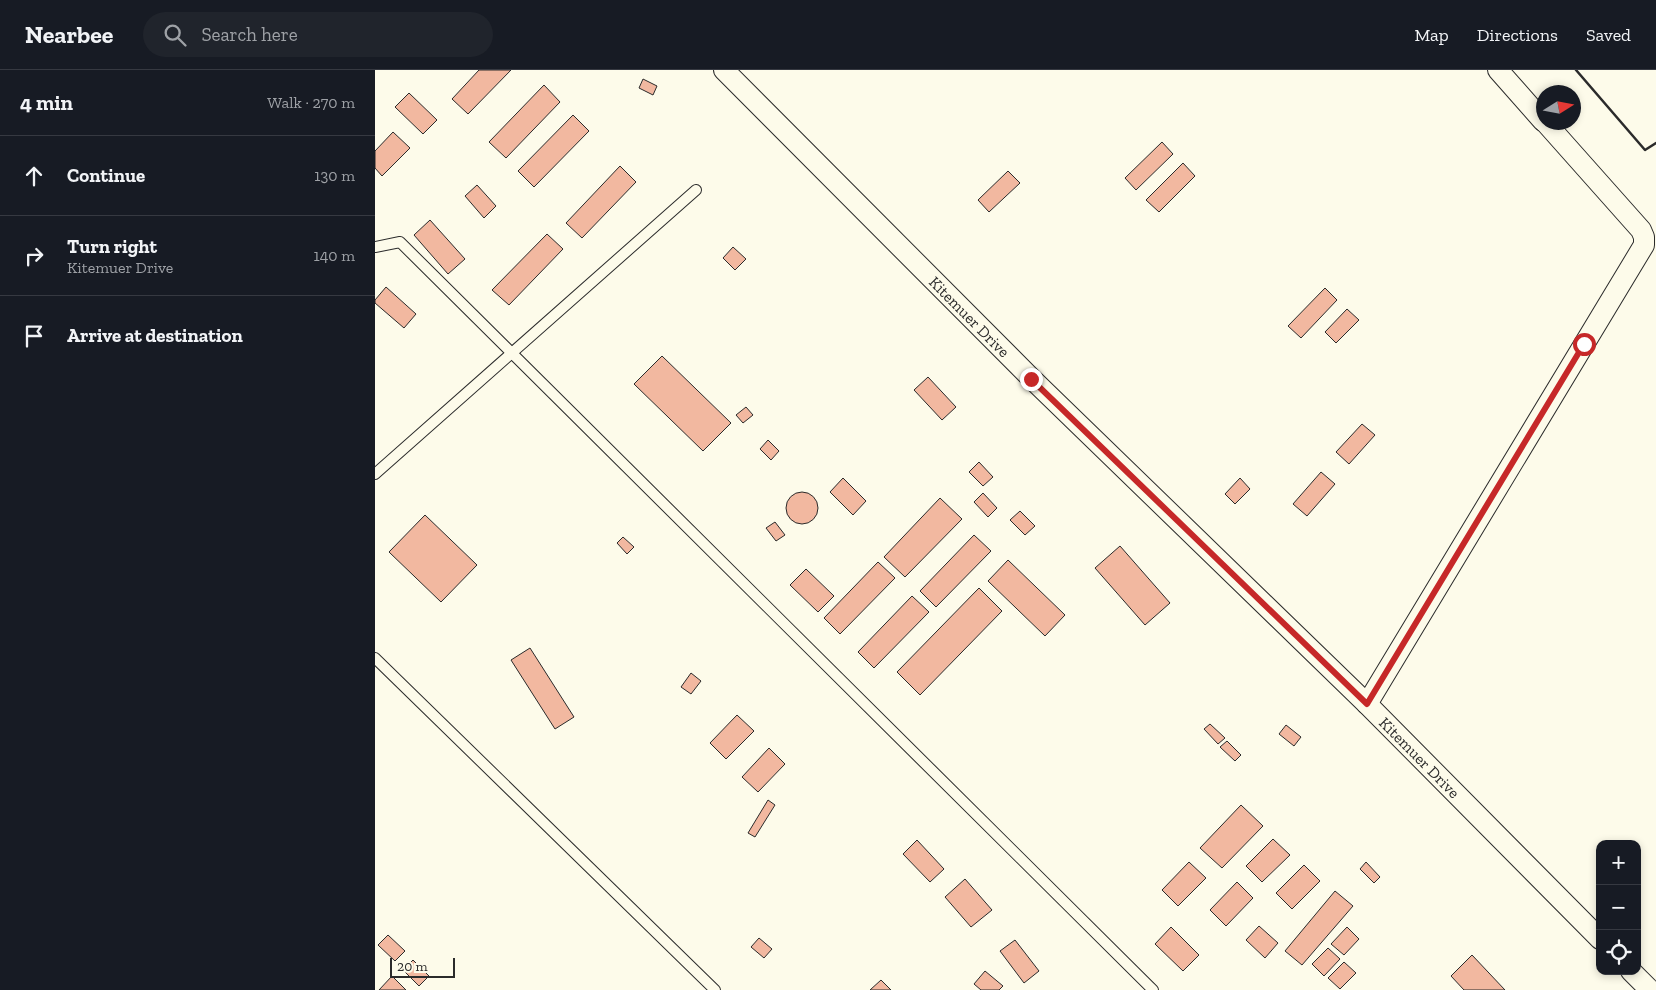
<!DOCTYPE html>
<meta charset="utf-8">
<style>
body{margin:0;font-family:"Zilla Slab",serif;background:#20242c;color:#f1f3f6}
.controls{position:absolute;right:15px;bottom:15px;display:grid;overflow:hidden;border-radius:10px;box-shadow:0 2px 8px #0003}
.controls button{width:45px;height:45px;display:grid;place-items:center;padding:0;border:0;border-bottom:1px solid #363941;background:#171b24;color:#f1f3f6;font:25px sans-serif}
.compass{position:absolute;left:1161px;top:15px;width:45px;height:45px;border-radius:50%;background:#171b24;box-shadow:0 2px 8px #0003;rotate:79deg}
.scale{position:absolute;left:15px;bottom:12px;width:65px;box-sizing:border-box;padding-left:5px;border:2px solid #2b2b2b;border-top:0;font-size:14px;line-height:18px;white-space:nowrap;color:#2b2b2b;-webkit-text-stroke:4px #fdfbea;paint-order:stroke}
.stop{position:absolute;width:15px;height:15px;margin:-11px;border:4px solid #c62828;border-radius:50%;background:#fff}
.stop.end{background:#c62828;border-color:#fff;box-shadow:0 1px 5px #0008}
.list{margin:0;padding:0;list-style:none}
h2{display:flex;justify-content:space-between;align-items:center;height:65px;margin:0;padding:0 20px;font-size:21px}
h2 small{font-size:16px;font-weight:400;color:#9ea1a6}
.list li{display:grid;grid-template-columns:32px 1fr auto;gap:15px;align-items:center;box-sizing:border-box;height:80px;padding:0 20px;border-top:1px solid #363941}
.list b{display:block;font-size:19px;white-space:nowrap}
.list p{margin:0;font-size:16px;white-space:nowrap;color:#9ea1a6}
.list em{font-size:16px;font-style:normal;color:#9ea1a6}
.icon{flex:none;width:28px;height:28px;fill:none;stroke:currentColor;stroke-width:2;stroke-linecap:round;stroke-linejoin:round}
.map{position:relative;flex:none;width:1281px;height:920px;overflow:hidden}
header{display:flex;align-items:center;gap:30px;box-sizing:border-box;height:70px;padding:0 25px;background:#171b24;border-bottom:1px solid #363941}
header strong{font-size:24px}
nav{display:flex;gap:28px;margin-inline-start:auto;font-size:18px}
.search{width:350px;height:45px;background:#20242c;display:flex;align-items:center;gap:12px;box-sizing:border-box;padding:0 18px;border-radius:28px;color:#9ea1a6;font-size:19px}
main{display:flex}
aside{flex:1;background:#171b24}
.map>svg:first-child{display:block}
</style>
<header>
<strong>Nearbee</strong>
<div class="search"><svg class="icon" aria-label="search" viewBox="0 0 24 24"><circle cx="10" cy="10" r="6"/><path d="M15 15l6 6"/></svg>Search here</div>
<nav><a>Map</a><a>Directions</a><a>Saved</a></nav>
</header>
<main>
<aside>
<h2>4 min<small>Walk · 270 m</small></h2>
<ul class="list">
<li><svg class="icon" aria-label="ahead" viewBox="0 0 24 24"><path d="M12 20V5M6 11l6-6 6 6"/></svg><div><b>Continue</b></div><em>130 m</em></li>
<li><svg class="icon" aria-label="right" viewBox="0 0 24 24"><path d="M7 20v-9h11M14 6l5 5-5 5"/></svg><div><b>Turn right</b><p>Kitemuer Drive</p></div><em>140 m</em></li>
<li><svg class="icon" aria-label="arrive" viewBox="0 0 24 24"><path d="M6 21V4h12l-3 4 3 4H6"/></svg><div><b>Arrive at destination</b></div></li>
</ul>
</aside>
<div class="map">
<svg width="1281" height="920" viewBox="0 0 1281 920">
<rect width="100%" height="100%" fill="#fdfbea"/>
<g fill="#f2b8a0" stroke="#2b2b2b">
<path d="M104,0H136L93,44L77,29Z"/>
<path d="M268,9L282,16L278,25L264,18Z"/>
<path d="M169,15L185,32L131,88L114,72Z"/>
<path d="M34,23L62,50L48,64L20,37Z"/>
<path d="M198,45L214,61L159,117L143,101Z"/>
<path d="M18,62L35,78L7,106L0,98V81Z"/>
<path d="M787,72L798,84L761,120L750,108Z"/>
<path d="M808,93L820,106L784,142L771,130Z"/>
<path d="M245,96L261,112L207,168L191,153Z"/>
<path d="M633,101L645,113L614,142L603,130Z"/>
<path d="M102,115L121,136L109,148L90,126Z"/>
<path d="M55,150L90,189L73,204L39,165Z"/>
<path d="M172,164L188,179L134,235L117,220Z"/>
<path d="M358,177L371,189L360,200L348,188Z"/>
<path d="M11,217L41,244L29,258L0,233V230Z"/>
<path d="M950,218L962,230L926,268L913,256Z"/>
<path d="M972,239L984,250L961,273L950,262Z"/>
<path d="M287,286L356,353L328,381L259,314Z"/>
<path d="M553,307L581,337L567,350L539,320Z"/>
<path d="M371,337L378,345L368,353L361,345Z"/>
<path d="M987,354L1000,365L974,394L961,382Z"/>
<path d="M393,370L404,381L396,390L385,379Z"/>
<path d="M604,392L618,407L608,416L594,402Z"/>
<path d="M946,402L960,414L932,446L918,434Z"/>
<path d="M468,408L491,431L478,445L455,422Z"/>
<path d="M865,408L875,419L860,434L850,424Z"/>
<circle cx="427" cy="438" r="16"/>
<path d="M608,423L622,438L613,447L599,432Z"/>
<path d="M565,428L587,449L530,507L509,487Z"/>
<path d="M645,441L660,456L650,465L635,450Z"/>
<path d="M50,445L102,495L66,532L14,482Z"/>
<path d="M400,452L410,465L401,471L391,458Z"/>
<path d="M599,465L616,481L561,537L545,521Z"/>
<path d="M248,467L259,477L252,484L242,473Z"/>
<path d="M745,476L795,533L770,555L720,498Z"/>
<path d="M633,490L690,545L670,566L613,511Z"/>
<path d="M503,492L520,508L465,564L449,548Z"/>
<path d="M431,499L459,526L443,542L415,515Z"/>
<path d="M604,518L627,541L545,625L522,602Z"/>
<path d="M537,526L554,542L499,598L483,582Z"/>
<path d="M155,578L199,647L180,659L136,590Z"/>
<path d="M316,603L326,611L316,624L306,617Z"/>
<path d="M362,645L379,661L351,689L335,673Z"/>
<path d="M835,654L850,668L843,674L829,659Z"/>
<path d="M911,655L926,667L919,676L904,664Z"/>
<path d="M852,671L866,685L860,691L845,677Z"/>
<path d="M394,678L410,694L383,722L367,707Z"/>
<path d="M393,730L400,735L380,767L373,763Z"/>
<path d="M866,735L888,756L847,798L825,778Z"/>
<path d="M898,769L915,785L887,812L871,796Z"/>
<path d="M542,770L569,799L555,812L528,784Z"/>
<path d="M814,792L831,808L803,836L787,820Z"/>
<path d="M991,792L1005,807L999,813L985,799Z"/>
<path d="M929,795L945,811L917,839L901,823Z"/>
<path d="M590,809L617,840L596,857L570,827Z"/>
<path d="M862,812L878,828L851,856L835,840Z"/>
<path d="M960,821L978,836L927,895L910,881Z"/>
<path d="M884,856L903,873L890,888L871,870Z"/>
<path d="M796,857L824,885L808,901L780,874Z"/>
<path d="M972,857L984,869L969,885L956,874Z"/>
<path d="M13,865L30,881L20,891L3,875Z"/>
<path d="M384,868L397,879L389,888L376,877Z"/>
<path d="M640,870L664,901L649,913L625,881Z"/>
<path d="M953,878L965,889L949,906L937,894Z"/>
<path d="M1097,885L1130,920H1089L1076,906Z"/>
<path d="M38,890L54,906L44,916L28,900Z"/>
<path d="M969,892L981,903L965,919L953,908Z"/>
<path d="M610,901L628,916L624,920H606L599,914Z"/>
<path d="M17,906L31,920H4Z"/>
<path d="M506,910L516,920H495Z"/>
</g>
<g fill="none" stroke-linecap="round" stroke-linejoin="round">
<g stroke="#2b2b2b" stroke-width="12">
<g id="lane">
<path d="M0,177L25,172L778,920"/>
<path d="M0,404L321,120"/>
<path d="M0,588L340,920"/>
</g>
</g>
<g stroke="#2b2b2b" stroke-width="22">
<g id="street">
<path id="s1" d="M349,0L657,309L992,634L1225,869"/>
<path d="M1123,0L1168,51"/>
<path d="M992,634L1269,175V167L1266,160L1170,52"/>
<path d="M1256,901L1275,920"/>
</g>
</g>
<use href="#lane" stroke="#fdfbea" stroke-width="10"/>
<use href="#street" stroke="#fdfbea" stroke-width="20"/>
<path stroke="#2b2b2b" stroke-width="2.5" d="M1201,0L1270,80L1281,73"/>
</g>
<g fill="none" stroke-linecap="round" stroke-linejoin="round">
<path stroke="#c62828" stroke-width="6" d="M656,309L992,634L1209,274"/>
</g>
<g text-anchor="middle" stroke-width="4" stroke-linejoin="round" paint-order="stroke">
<g font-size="16" fill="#2b2b2b" stroke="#fdfbea">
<text dy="6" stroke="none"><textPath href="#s1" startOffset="348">Kitemuer Drive</textPath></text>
<text dy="6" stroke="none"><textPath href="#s1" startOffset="978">Kitemuer Drive</textPath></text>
</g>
</g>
</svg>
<div class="controls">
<button>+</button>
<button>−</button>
<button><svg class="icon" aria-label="locate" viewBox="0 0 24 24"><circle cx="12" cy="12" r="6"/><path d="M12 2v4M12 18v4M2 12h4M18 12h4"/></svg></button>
</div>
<svg class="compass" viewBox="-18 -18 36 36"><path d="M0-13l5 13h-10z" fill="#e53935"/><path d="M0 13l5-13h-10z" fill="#9ea1a6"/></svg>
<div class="scale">20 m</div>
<div class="stop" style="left:1209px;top:274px"></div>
<div class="stop end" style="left:656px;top:309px"></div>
</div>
</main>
